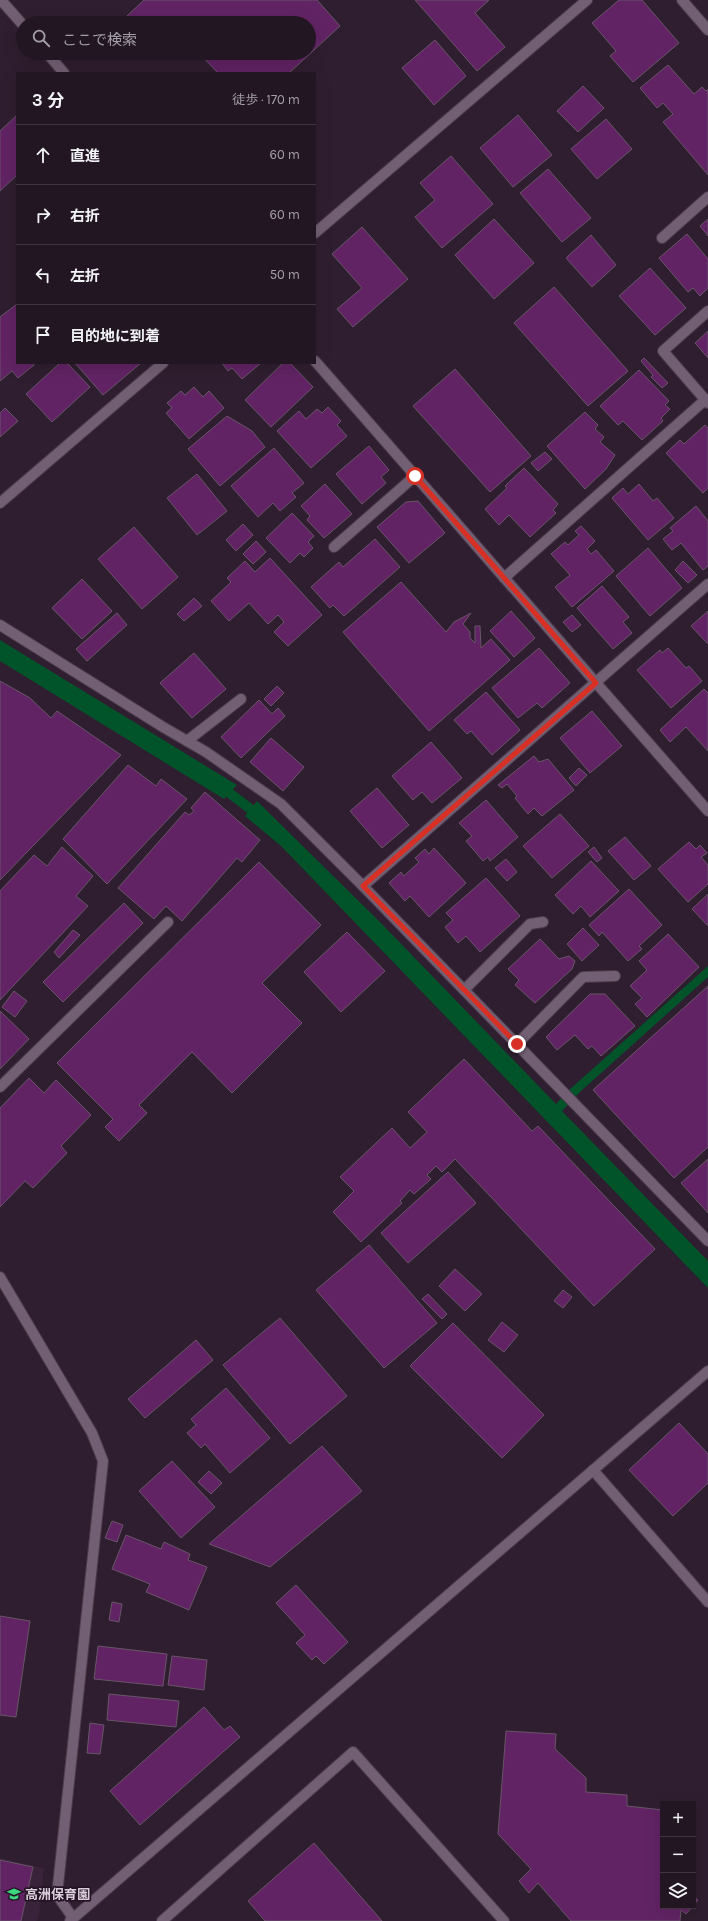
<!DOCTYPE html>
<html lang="ja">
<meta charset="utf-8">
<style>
body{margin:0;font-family:Karla,"Noto Sans JP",sans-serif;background:#2f2330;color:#f1f3f6}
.controls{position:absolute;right:12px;bottom:12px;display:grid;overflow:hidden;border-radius:0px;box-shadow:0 4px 16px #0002}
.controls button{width:36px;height:36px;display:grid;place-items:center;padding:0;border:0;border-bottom:1px solid #403541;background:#231623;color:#f1f3f6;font:20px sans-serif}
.stop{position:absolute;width:12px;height:12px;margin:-9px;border:3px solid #d93025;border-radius:50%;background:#fff}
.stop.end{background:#d93025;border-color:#fff;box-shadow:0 1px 4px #0008}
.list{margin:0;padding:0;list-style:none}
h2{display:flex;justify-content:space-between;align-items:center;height:52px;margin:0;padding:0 16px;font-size:17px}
h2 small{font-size:13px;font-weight:400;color:#a39fa6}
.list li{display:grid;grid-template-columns:26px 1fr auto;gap:12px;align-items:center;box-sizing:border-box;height:60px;padding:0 16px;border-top:1px solid #403541}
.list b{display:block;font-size:15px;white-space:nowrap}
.list em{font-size:13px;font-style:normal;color:#a39fa6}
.icon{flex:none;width:22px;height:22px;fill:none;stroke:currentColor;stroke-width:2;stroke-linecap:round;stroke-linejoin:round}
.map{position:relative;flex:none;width:708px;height:1921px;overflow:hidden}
.search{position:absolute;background:#231623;box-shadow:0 4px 16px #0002;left:16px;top:16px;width:300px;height:44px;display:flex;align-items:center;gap:10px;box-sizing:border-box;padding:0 14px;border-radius:22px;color:#a39fa6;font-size:15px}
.panel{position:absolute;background:#231623;box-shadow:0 4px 16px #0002;left:16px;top:72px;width:300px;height:292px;border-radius:0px}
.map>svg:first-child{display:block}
</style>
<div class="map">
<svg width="708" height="1921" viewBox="0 0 708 1921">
<rect width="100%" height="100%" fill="#2f1e2f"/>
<path fill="#39233a" d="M0,1858L44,1868L39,1916L36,1921H21L33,1867L0,1860Z"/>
<g fill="#01532a">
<path d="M0,640L237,785L224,799L0,661Z"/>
<path d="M257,801L381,923L556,1104L569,1090L708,966V977L580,1092L562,1111L708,1261V1288L281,846L245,816Z"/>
</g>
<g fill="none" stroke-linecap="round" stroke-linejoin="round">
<path stroke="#01532a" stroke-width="10" d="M219,785L261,817"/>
</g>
<g fill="#612364" stroke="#695569">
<path d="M144,0H317L340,26L289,73H218L199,53H309V23H172L170,21L168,23H133L127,16Z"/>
<path d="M415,0H489L475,13L505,47L477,71Z"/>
<path d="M619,0H642L679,43L633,82L610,56L616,51L592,23Z"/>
<path d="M435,40L466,76L434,105L402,68Z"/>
<path d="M668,65L694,94L702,87L706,91L708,89V175L663,122L673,114L663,103L657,108L640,88Z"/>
<path d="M583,86L604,108L578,132L557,111Z"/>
<path d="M17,115V175L0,191V131Z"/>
<path d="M518,115L552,155L513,187L480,148Z"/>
<path d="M606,119L632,149L597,179L571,149Z"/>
<path d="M451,156L493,204L442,248L415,217L435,200L420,183Z"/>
<path d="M548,169L591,218L562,242L520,193Z"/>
<path d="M494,219L534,263L494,299L455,255Z"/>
<path d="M708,219V236L700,226Z"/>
<path d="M362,227L408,279L353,327L337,309L362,288L332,254Z"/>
<path d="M687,234L708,259V288L700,296L693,288L688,292L659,258Z"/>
<path d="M591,235L616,265L592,287L566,258Z"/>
<path d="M650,268L686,308L655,335L619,296Z"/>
<path d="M554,287L628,371L588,406L514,323Z"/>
<path d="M17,304V363H33L34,365L18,378L12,371L0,381V317Z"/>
<path d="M708,331V358L695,343Z"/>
<path d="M644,358L668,383L662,388L651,377L653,375L641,361Z"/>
<path d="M60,363H67L90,387L52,422L26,394Z"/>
<path d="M75,363H141L103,395Z"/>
<path d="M222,363H261L242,379L232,368L228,371Z"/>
<path d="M283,363H290L313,387L271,427L245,400Z"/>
<path d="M455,369L531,456L490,492L413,406Z"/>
<path d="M639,370L669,401L665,405L670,409L661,418L663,421L642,440L623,421L618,425L600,406Z"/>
<path d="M194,387L203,397L209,391L224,408L189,439L166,413L172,408L167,403L181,391L185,395Z"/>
<path d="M328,407L341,421L337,425L347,436L311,468L277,431L299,411L306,419L317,409L322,413Z"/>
<path d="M5,408L18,421L0,437V413Z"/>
<path d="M585,412L598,425L595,429L604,437L600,442L615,455L606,469L585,489L547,446Z"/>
<path d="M227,416L252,431L265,447L220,486L188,449Z"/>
<path d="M705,425L708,428V488L703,493L666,453L680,440L684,444Z"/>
<path d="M369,446L389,470L381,477L386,483L362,504L336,474Z"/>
<path d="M274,448L304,483L292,493L296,497L280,511L273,503L258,517L231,486Z"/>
<path d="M545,452L552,459L538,471L531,463Z"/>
<path d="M524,468L558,504L553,510L556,513L530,537L509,515L499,525L485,509L507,488L505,486Z"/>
<path d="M197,474L227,511L197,535L167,498Z"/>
<path d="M325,484L352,514L324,538L307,520L310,516L301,506Z"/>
<path d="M639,484L653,501L657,498L674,518L648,540L612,498L623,488L628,494Z"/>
<path d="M418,501L445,533L409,563L377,527L406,502Z"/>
<path d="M696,506L708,521V566L703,570L681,543L672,550L663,539L673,531L670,528Z"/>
<path d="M292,513L314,536L308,542L313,548L304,557L300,553L290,563L266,538Z"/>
<path d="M243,524L253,535L236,551L226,540Z"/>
<path d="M581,526L595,541L587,549L591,554L596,550L614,571L572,607L555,587L570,575L551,554L565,542L568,545L579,535L575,531Z"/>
<path d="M134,527L178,577L142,609L98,559Z"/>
<path d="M375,539L400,567L344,616L333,605L330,608L311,587L339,562L343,567Z"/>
<path d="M256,541L266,552L253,564L243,554Z"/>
<path d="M648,548L682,588L650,616L616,576Z"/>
<path d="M270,558L322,615L288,646L274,632L284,622L278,615L268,624L249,603L229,621L211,601L231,582L227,578L245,561L255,572Z"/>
<path d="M683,561L697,575L688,583L675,570Z"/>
<path d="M82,579L112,611L82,639L52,608Z"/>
<path d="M401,582L446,632L454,622L471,613L463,624L470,632V638L475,643V626H480L481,648L491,639L510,660L429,731L343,632Z"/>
<path d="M602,586L629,617L623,622L632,633L613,649L577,608Z"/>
<path d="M194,598L202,606L184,621L177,614Z"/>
<path d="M511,611L535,638L514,657L490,631Z"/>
<path d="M708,611V644L691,626Z"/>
<path d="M117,613L127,625L87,661L76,649Z"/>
<path d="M572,615L581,625L572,632L563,622Z"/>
<path d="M539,648L570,683L542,708L537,703L518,718L492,688Z"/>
<path d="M668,648L686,668L689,666L702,681L671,708L637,670L660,650L662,653Z"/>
<path d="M194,653L226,689L192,718L160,683Z"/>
<path d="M0,681L30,698L51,718L57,711L121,755L0,880Z"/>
<path d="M277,686L284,693L271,706L264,699Z"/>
<path d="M704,689L708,693V751L686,727L670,742L660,730Z"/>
<path d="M486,692L520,730L492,755L471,731L467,734L454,720Z"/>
<path d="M259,700L272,714L278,708L285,716L241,758L221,737Z"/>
<path d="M592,711L622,746L590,773L560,738Z"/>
<path d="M271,738L304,767L283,791L250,762Z"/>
<path d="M431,742L462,778L432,803L422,792L413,800L392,776Z"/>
<path d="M534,756L539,762L548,759L574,790L542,816L534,808L528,814L515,798L517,796L507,784L502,788L498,785Z"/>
<path d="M128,765L156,786L161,779L187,799L107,884L63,839Z"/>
<path d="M579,768L587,775L576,786L569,778Z"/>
<path d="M377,788L409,825L382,848L350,811Z"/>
<path d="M205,792L260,840L242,862L237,858L182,921L166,906L154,919L118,888L185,812L189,815L194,811L191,808Z"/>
<path d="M486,800L518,837L490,861L488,857L483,861L466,841L472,836L459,823Z"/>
<path d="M560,814L589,846L552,878L523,846Z"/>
<path d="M625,837L651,866L634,880L608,851Z"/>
<path d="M689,842L696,849L700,845L707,853L701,857L708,865V884L688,902L658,869Z"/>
<path d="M62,847L93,876L76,896L88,906L0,1000V891L34,855L47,866Z"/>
<path d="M594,847L602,858L597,862L588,852Z"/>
<path d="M434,848L466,883L429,917L410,896L405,901L389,883L401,872L404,876L419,862L415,858L425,849L429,854Z"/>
<path d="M506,859L517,872L507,881L495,868Z"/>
<path d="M591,861L619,891L590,917L581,906L573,914L555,895Z"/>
<path d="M259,862L321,925L262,983L302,1023L232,1093L192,1052L139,1105L147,1113L119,1141L105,1127L113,1119L57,1063Z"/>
<path d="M486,878L520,916L480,952L466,936L458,943L445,927L453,920L446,913Z"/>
<path d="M629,889L662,925L639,946L642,949L628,961L602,932L599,936L589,925Z"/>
<path d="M708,894V926L692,909Z"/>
<path d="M124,903L143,923L63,1002L43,982Z"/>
<path d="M583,928L599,945L582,961L567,944Z"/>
<path d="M73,930L80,935L59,958L54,952Z"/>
<path d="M347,932L385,971L341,1012L304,972Z"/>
<path d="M668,934L699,967L647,1017L635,1004L642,998L630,986L647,970L639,961Z"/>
<path d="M540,939L559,959L569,956L575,961L572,969L535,1003L515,985L519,980L508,969Z"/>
<path d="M708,986V1147L674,1178L593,1090Z"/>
<path d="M14,991L27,1001L15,1017L2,1007Z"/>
<path d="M590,994H605L635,1026L601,1056L592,1046L588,1049L575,1035L557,1050L546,1037Z"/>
<path d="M0,1011L29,1039L0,1069Z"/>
<path d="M464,1059L532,1131L538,1126L655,1249L594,1306L455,1159L442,1172L436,1166L427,1175L431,1179L414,1194L410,1190L400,1201L402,1203L361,1242L333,1212L354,1191L340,1177L392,1128L410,1148L427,1132L408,1112Z"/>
<path d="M29,1078L44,1093L56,1080L91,1115L61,1146L67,1153L33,1188L25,1181L0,1207V1108Z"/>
<path d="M708,1159V1213L681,1183Z"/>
<path d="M448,1172L476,1203L408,1263L381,1233Z"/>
<path d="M369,1245L437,1323L384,1368L316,1290Z"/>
<path d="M455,1269L482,1294L465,1311L439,1286Z"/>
<path d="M563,1290L572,1297L563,1308L554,1301Z"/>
<path d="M428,1294L447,1314L442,1319L422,1299Z"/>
<path d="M280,1318L347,1396L290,1444L223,1365Z"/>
<path d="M502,1322L518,1335L504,1352L488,1340Z"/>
<path d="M453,1323L544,1415L502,1458L410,1366Z"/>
<path d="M196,1340L213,1360L145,1418L128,1399Z"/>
<path d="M226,1388L270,1438L230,1473L205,1444L201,1448L187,1433L196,1425L191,1419Z"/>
<path d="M679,1423L708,1454V1483L673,1516L629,1470Z"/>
<path d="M322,1446L362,1491L270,1567L209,1544Z"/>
<path d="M172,1461L215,1507L181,1538L139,1491Z"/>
<path d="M209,1471L222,1483L211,1494L198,1482Z"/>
<path d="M112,1521L123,1525L117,1542L105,1538Z"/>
<path d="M126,1535L161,1549L164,1542L190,1554L188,1560L207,1567L189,1610L146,1592L150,1584L112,1569Z"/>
<path d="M296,1585L348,1642L324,1664L316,1656L312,1660L296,1643L305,1635L276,1603Z"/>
<path d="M112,1602L122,1604L119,1622L109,1620Z"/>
<path d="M0,1616L30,1621L16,1717L0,1715Z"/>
<path d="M98,1646L167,1654L163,1686L94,1679Z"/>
<path d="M172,1656L207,1660L204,1690L168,1685Z"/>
<path d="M109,1694L179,1701L176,1727L107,1720Z"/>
<path d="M204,1707L224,1730L230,1726L240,1737L140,1825L110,1791Z"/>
<path d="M90,1723L104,1725L100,1754L87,1753Z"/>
<path d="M506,1731L556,1734L555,1749L586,1778V1792L627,1795V1806L663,1810V1906H693V1896L698,1900L686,1914L681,1910L680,1921H571L538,1883L529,1893L519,1881L531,1869L498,1834Z"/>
<path d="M314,1843L382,1921H265L248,1901Z"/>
<path d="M0,1860L33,1867L21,1921H0Z"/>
</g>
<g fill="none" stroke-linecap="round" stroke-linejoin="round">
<g stroke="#4a3b4a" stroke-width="12">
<g id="minor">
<path d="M1,0L23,25"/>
<path d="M682,0L708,30"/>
<path d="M47,53L64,73"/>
<path d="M315,233L587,0"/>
<path d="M662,238L708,197"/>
<path d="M708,311L663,351L708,403"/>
<path d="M315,361L708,811"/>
<path d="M0,503L163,363"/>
<path d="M334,547L415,476"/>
<path d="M504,578L705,400"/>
<path d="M0,625L163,727L206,752L281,804L363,886L708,1241"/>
<path d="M187,741L241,699"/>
<path d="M363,886L708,584"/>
<path d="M464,990L530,924L543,922"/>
<path d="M517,1044L583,977L615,976"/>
<path d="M0,1087L168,922"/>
<path d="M0,1277L92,1433L103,1461L57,1895L73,1918"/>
<path d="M593,1470L708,1602"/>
<path d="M70,1921L708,1371"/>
<path d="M162,1921L353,1752L504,1921"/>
</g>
</g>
<use href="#minor" stroke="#735f73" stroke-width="10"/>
</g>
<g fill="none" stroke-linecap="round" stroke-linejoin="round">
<path stroke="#d93025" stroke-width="5" d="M415,476L596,683L363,886L517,1044"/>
</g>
<defs>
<g id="school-bare" transform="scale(1.08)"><path d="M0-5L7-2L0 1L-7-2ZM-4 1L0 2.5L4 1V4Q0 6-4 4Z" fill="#3cd77e" stroke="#251425" stroke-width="2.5" paint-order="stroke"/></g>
</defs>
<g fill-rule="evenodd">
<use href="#school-bare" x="14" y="1894"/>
</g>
<g text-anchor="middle" stroke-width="3.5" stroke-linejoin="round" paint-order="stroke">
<g font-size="13" font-weight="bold" fill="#daceda" stroke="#251425" text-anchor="start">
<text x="25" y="1899">高洲保育園</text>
</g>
</g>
</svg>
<div class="controls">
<button>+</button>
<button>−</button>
<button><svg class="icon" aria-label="layers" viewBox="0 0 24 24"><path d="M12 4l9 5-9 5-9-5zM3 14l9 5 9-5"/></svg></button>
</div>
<div class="stop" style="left:415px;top:476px"></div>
<div class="stop end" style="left:517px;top:1044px"></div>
<div class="search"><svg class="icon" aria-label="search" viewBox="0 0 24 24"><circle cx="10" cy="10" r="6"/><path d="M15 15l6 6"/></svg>ここで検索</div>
<section class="panel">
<h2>3 分<small>徒歩 · 170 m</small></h2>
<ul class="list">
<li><svg class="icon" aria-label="ahead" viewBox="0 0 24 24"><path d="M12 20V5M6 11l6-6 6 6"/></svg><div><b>直進</b></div><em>60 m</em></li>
<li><svg class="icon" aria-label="right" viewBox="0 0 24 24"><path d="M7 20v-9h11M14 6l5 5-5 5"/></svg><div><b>右折</b></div><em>60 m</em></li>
<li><svg class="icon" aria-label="left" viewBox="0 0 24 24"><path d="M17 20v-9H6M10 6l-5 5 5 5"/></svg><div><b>左折</b></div><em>50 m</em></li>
<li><svg class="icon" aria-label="arrive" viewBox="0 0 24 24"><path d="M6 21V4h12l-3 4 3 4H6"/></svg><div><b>目的地に到着</b></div></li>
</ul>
</section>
</div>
